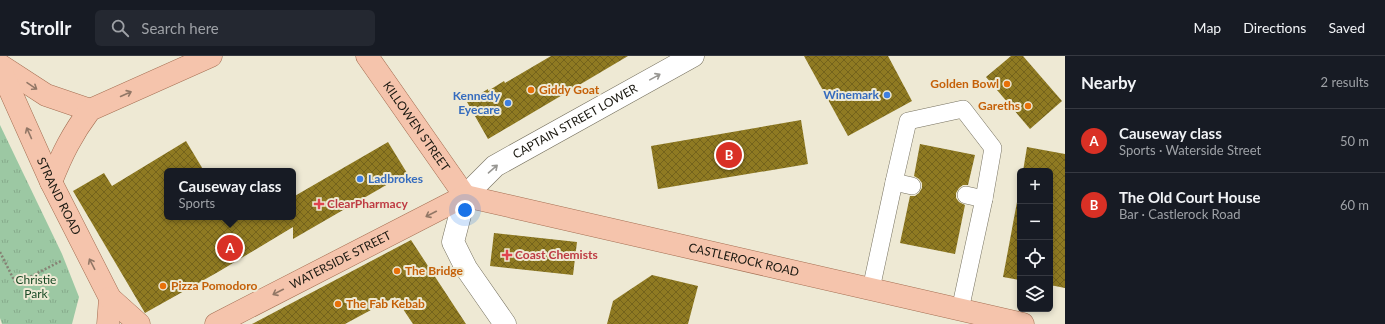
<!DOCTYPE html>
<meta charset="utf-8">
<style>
body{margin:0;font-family:Lato,sans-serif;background:#242831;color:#f1f3f6}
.controls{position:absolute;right:12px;bottom:12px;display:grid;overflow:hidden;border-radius:6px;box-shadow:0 2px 6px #0003}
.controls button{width:36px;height:36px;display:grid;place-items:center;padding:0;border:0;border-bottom:1px solid #363941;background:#171b24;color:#f1f3f6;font:20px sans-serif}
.you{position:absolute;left:465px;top:154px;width:14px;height:14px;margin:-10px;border:3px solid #fff;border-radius:50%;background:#1a73e8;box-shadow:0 0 0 6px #1a73e833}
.badge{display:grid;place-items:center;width:26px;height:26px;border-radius:50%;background:#d93025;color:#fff;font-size:13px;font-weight:700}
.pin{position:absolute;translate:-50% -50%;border:2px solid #fff;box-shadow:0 1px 4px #0006}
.popup{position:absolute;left:164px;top:112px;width:132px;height:52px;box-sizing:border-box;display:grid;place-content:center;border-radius:6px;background:#171b24;filter:drop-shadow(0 1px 3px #0005);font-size:13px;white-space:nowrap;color:#9ea1a6}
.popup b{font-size:15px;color:#f1f3f6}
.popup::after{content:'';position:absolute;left:50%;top:100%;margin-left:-8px;border:8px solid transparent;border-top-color:#171b24}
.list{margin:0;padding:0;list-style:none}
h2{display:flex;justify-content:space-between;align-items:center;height:52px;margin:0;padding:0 16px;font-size:17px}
h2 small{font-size:13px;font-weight:400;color:#9ea1a6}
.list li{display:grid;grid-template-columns:26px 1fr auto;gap:12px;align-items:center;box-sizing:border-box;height:64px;padding:0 16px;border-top:1px solid #363941}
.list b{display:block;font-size:15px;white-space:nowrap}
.list p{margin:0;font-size:13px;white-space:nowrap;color:#9ea1a6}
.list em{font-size:13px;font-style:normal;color:#9ea1a6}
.icon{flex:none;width:22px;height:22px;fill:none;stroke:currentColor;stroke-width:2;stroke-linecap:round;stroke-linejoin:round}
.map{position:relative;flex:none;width:1065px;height:268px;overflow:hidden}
header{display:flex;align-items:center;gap:24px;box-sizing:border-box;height:56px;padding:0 20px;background:#171b24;border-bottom:1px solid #363941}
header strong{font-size:19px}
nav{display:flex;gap:22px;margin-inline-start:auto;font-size:14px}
.search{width:280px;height:36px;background:#242831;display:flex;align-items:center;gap:10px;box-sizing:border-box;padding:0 14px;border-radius:6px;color:#9ea1a6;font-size:15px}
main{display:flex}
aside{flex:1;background:#171b24}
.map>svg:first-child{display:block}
</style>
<header>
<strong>Strollr</strong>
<div class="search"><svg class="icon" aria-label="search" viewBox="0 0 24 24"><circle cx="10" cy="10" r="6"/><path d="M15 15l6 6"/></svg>Search here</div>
<nav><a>Map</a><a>Directions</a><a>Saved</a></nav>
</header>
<main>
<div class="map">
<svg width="1065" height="268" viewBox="0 0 1065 268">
<defs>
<pattern id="park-tufts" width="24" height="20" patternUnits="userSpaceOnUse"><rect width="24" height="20" fill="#9cc8a3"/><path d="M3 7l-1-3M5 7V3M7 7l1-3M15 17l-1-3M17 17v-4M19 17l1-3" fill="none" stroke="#86ab8b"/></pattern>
<pattern id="building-cross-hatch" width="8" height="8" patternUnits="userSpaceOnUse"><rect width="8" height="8" fill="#8f7a22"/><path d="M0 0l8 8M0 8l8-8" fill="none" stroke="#74631c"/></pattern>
</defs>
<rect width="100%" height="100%" fill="#eee9d4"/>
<path fill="url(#park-tufts)" d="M0,69L62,198L79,241L72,268H2L0,262Z"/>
<g fill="url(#building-cross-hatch)">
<path d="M551,0H628L488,83L467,46L488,33V35L504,25L505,27Z"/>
<path d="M804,0H888L912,45L848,80Z"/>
<path d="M1011,0H1023L1062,45L1030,73L986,21Z"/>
<path d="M801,64L808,108L658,133L651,90Z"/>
<path d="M186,85L204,115H167V161H293V141L388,86L407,117L293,183V171L218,216L145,257L73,135L104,117L112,130Z"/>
<path d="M920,88L975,99L968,129H963L959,132L956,137V142L959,146L965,149L955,198L900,187L910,140H915L919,137L922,132V127L919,123L914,120Z"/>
<path d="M1027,91L1065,98V232L1050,229V115H1023Z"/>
<path d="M1020,130V224L1003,221Z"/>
<path d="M494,177L577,186L573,219L490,210Z"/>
<path d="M411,184L466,268H413L395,241L345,268H252Z"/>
<path d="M652,219L698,230L688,268H607L613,245Z"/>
</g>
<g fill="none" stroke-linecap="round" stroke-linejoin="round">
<g stroke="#777260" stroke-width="18">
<g id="lane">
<path d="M894,126L908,65L963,53L993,92L984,143"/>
<path d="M871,233L894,126L912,130"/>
<path d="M960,254L984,143L966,139"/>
</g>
</g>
<g stroke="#777260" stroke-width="23">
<path id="street" d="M465,140L453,186L466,212L505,268"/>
</g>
<g stroke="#777260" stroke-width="23">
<g id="secondary">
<path id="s1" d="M465,140L495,110L693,0"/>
</g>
</g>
<g stroke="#a46e52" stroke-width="23">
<g id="primary">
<path id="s2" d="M367,0L465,140"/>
<path d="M0,9L46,39L90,54"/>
<path id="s3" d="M0,12L51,126L110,242L108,268"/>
<path d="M51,126C62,98 72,78 90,54L211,0"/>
<path id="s4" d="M465,140L1023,268"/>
<path d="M110,242L139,268"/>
<path id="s5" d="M216,268L465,140"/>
</g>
</g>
<path stroke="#868274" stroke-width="2.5" stroke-dasharray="2 2" stroke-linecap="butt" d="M0,196L16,228L61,205"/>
<use href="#lane" stroke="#fff" stroke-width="17"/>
<use href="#street" stroke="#fff" stroke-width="22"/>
<use href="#secondary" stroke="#fff" stroke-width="22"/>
<use href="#primary" stroke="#f5c4ac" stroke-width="22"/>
</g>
<defs><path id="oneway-shaft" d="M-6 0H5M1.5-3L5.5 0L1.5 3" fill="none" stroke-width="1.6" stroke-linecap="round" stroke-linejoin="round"/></defs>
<g stroke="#989793">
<use href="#oneway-shaft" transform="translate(655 21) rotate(-29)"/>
<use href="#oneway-shaft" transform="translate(493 113) rotate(-41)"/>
</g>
<g stroke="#927766">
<use href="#oneway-shaft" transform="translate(32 30) rotate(34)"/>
<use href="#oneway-shaft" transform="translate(126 38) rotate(-24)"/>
<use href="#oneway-shaft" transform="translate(29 77) rotate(-114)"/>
<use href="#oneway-shaft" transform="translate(431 158) rotate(153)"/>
<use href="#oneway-shaft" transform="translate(92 208) rotate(-117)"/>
<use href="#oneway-shaft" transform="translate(278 236) rotate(153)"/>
</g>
<g fill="#e8710a" stroke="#eee9d4" stroke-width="1.5">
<circle cx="1007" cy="28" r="4"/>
<circle cx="531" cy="34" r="4"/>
<circle cx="1028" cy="50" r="4"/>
<circle cx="397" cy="215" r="4"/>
<circle cx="163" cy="230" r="4"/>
<circle cx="338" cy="248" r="4"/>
</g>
<g fill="#3f7fe0" stroke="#eee9d4" stroke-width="1.5">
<circle cx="887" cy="39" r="4"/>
<circle cx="508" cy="47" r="4"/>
<circle cx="360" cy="123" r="4"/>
</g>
<g fill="#e0444e" stroke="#eee9d4" stroke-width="1.5">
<path d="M317 142h4v4h4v4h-4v4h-4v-4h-4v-4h4z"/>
<path d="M505 193h4v4h4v4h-4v4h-4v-4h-4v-4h4z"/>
</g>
<g text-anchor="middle" stroke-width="4" stroke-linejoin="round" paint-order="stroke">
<g font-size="12" font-weight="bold" fill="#c56008" stroke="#eee9d4" text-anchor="start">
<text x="999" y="32" text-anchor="end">Golden Bowl</text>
<text x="539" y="38">Giddy Goat</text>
<text x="1020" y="54" text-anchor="end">Gareths</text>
<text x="405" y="219">The Bridge</text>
<text x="171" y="234">Pizza Pomodoro</text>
<text x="346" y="252">The Fab Kebab</text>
</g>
<g font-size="12" font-weight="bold" fill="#366cbe" stroke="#eee9d4" text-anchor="end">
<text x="879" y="43">Winemark</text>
<text x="500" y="44">Kennedy<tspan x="500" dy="14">Eyecare</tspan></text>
<text x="368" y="127" text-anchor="start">Ladbrokes</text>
</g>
<g font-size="12" fill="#1a1810" stroke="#eee9d4">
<text dy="4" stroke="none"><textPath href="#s1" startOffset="134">CAPTAIN STREET LOWER</textPath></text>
<text dy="4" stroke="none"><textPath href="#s2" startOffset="86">KILLOWEN STREET</textPath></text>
<text dy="4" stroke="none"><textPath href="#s3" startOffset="141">STRAND ROAD</textPath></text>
<text dy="4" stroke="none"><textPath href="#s5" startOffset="140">WATERSIDE STREET</textPath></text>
<text dy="4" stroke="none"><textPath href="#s4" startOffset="286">CASTLEROCK ROAD</textPath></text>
</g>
<g font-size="12" font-weight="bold" fill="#be3a42" stroke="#eee9d4" text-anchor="start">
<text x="327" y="152">ClearPharmacy</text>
<text x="515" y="203">Coast Chemists</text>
</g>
<g font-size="12" fill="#194a25" stroke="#eee9d4">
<text x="36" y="228">Christie<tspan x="36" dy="14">Park</tspan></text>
</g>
</g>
</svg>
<div class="controls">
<button>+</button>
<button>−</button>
<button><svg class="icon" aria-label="locate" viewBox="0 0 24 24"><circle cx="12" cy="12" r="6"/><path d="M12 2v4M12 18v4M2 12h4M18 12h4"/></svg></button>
<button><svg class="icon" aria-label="layers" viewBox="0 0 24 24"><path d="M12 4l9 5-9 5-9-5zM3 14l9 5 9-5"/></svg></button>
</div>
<div class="you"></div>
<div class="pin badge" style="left:230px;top:192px">A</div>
<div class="popup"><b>Causeway class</b>Sports</div>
<div class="pin badge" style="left:729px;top:99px">B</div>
</div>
<aside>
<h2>Nearby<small>2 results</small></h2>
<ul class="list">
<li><span class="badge">A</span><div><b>Causeway class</b><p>Sports · Waterside Street</p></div><em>50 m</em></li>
<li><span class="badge">B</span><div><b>The Old Court House</b><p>Bar · Castlerock Road</p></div><em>60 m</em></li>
</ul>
</aside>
</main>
